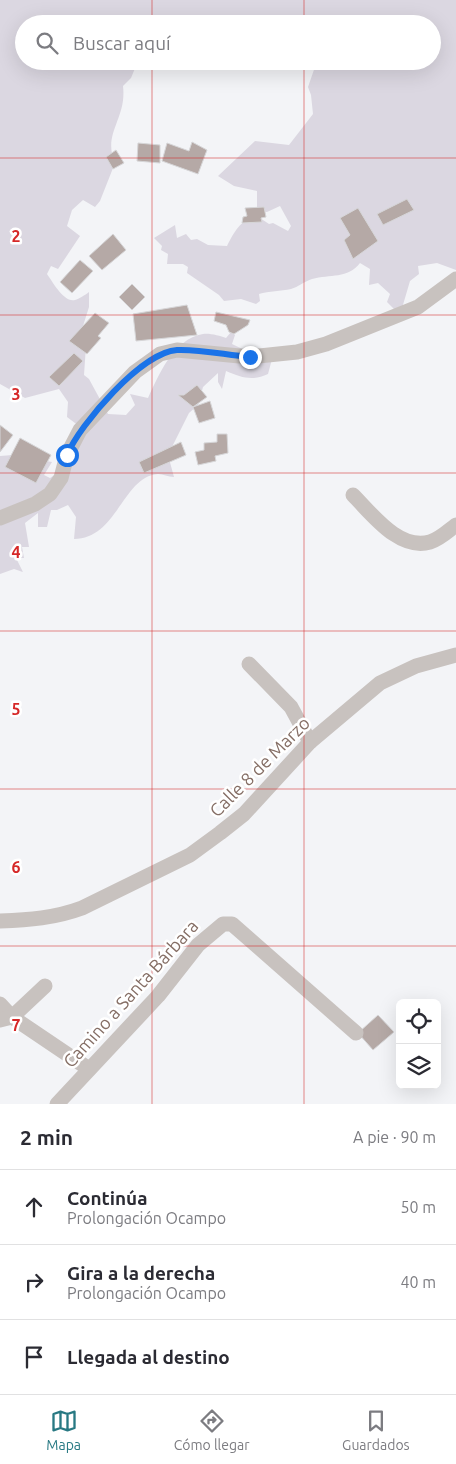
<!DOCTYPE html>
<html lang="es">
<meta charset="utf-8">
<style>
body{margin:0;font-family:Ubuntu,sans-serif;background:#f7f7f7;color:#2b2b33}
.controls{position:absolute;right:15px;bottom:15px;display:grid;overflow:hidden;border-radius:8px;box-shadow:0 5px 20px #0002}
.controls button{width:45px;height:45px;display:grid;place-items:center;padding:0;border:0;border-bottom:1px solid #e1e1e2;background:#fff;color:#2b2b33;font:25px sans-serif}
.stop{position:absolute;width:15px;height:15px;margin:-11px;border:4px solid #1a73e8;border-radius:50%;background:#fff}
.stop.end{background:#1a73e8;border-color:#fff;box-shadow:0 1px 5px #0008}
.list{margin:0;padding:0;list-style:none}
h2{display:flex;justify-content:space-between;align-items:center;height:65px;margin:0;padding:0 20px;font-size:21px}
h2 small{font-size:16px;font-weight:400;color:#7c7c81}
.list li{display:grid;grid-template-columns:32px 1fr auto;gap:15px;align-items:center;box-sizing:border-box;height:75px;padding:0 20px;border-top:1px solid #e1e1e2}
.list b{display:block;font-size:19px;white-space:nowrap}
.list p{margin:0;font-size:16px;white-space:nowrap;color:#7c7c81}
.list em{font-size:16px;font-style:normal;color:#7c7c81}
.icon{flex:none;width:28px;height:28px;fill:none;stroke:currentColor;stroke-width:2;stroke-linecap:round;stroke-linejoin:round}
.map{position:relative;flex:none;width:456px;height:1104px;overflow:hidden}
.search{position:absolute;background:#fff;box-shadow:0 5px 20px #0002;left:15px;right:15px;top:15px;height:55px;display:flex;align-items:center;gap:12px;box-sizing:border-box;padding:0 18px;border-radius:28px;color:#7c7c81;font-size:19px}
.sheet{height:290px;background:#fff}
nav{display:flex;justify-content:space-around;align-items:center;box-sizing:border-box;height:70px;border-top:1px solid #e1e1e2;background:#fff;font-size:14px;color:#7c7c81}
nav a{display:grid;justify-items:center;gap:2px}
nav .on{color:#287983}
.map>svg:first-child{display:block}
</style>
<div class="map">
<svg width="456" height="1104" viewBox="0 0 456 1104">
<rect width="100%" height="100%" fill="#f3f4f7"/>
<path fill="#dbd7e1" d="M0,0H456V270L437,263L418,266L419,274L410,281L400,315L387,302L390,294L378,283L369,285L370,269L360,263C348,279 330,274 312,279C305,281 298,287 291,289C281,291 269,291 259,294L260,301L256,304L241,299L224,301L219,295L187,273L188,267L183,264H167L168,254L161,250L162,246L154,238L175,225L177,238L186,234L191,240L197,239L208,245L227,246C234,232 241,219 257,216L269,224L273,223L288,231L291,226L280,206L267,212L257,211V191L234,186L218,176L255,141L289,145L313,114L311,95L308,87L317,61H432V24H24V61H138L131,78L123,86C127,119 102,133 115,163L100,201L95,207L83,200L72,210L67,226L80,236L58,269L51,266L47,274C52,281 64,303 75,300C79,299 85,295 89,292V307L83,326L86,346L84,375L89,379L108,414L126,415L135,405L130,394L148,398C159,375 173,339 203,334C210,333 220,336 226,338L231,332L235,335L232,344L257,356L272,359L268,374C253,381 242,378 226,371L222,389L218,382V373L203,387L198,405L189,413L168,455L174,477C168,477 163,474 158,474C123,476 117,539 74,539L76,517L68,505L57,510H51L47,527H38V513L25,523L29,547H22L24,558H16L23,572L14,569L0,574V456L13,455L52,462L44,475L50,478L65,468L79,426L67,417L68,402L59,389L25,398L0,384Z"/>
<g fill="#b5a9a6" stroke="#d6d6d8">
<path d="M192,142L207,150L198,174L162,161L167,143L189,151Z"/>
<path d="M138,143L160,145V163L137,161Z"/>
<path d="M116,150L124,163L113,169L106,157Z"/>
<path d="M407,199L414,210L383,225L377,214Z"/>
<path d="M264,207L266,217L261,218L262,222L242,223L243,217L247,216L245,208Z"/>
<path d="M358,208L378,241L353,259L344,240L350,235L340,218Z"/>
<path d="M113,234L126,250L102,270L89,256Z"/>
<path d="M80,260L93,271L72,293L60,282Z"/>
<path d="M132,284L145,297L132,310L119,297Z"/>
<path d="M187,305L197,335L136,341L133,314Z"/>
<path d="M216,312L250,320L248,325L234,334L229,332L226,325L214,321Z"/>
<path d="M95,313L109,323L98,336L101,338L87,354L69,341Z"/>
<path d="M74,353L83,361L59,386L49,377Z"/>
<path d="M197,385L207,397L193,407L178,395H184Z"/>
<path d="M210,401L215,418L199,423L193,407Z"/>
<path d="M0,425L13,435L0,452Z"/>
<path d="M217,434H227L228,453L215,456L216,461L198,465L195,452L204,450V443L217,442Z"/>
<path d="M20,438L51,455L36,483L5,467Z"/>
<path d="M181,442L186,455L144,473L139,462Z"/>
<path d="M378,1015L394,1032L373,1050L358,1033Z"/>
</g>
<g fill="none" stroke-linecap="round" stroke-linejoin="round">
<g stroke="#c8c2bf" stroke-width="15">
<path d="M353,495C372,514 399,551 430,542C440,539 448,531 456,525"/>
<path d="M0,518L35,504L50,494L61,478L67,455L80,430L135,372L160,354L177,350L250,357L297,352L326,344L418,307L456,279"/>
<path d="M249,664L291,707L310,742"/>
<path d="M0,921C29,920 55,918 82,908L190,855L220,833L244,814L310,742L380,683L416,666L456,655"/>
<path d="M0,1004L12,1017L89,1069"/>
<path d="M0,1020L12,1017L45,986"/>
<path d="M57,1104L158,996L198,945L223,924H232L356,1033"/>
</g>
</g>
<g fill="none" stroke-linecap="round" stroke-linejoin="round">
<path stroke="#1a73e8" stroke-width="6" d="M67,455C80,424 142,352 177,350C200,349 226,355 250,357"/>
</g>
<path fill="none" stroke="#d62828" stroke-width="1" stroke-opacity="0.55" d="M152,0V24M304,0V24M152,61V1104M304,61V1104M0,158H456M0,315H456M0,473H456M0,631H456M0,789H456M0,946H456"/>
<g text-anchor="middle" stroke-width="5" stroke-linejoin="round" paint-order="stroke">
<g font-size="18" fill="#856e65" stroke="#fff">
<text transform="translate(260 767) rotate(-45)" y="6">Calle 8 de Marzo</text>
<text transform="translate(131 994) rotate(-48)" y="6">Camino a Santa Bárbara</text>
</g>
</g>
<g font-size="16" text-anchor="middle" font-weight="bold" fill="#d62828" stroke="#fff" stroke-width="5" stroke-linejoin="round" paint-order="stroke">
<text x="16" y="242">2</text>
<text x="16" y="400">3</text>
<text x="16" y="558">4</text>
<text x="16" y="715">5</text>
<text x="16" y="873">6</text>
<text x="16" y="1031">7</text>
</g>
</svg>
<div class="controls">
<button><svg class="icon" aria-label="locate" viewBox="0 0 24 24"><circle cx="12" cy="12" r="6"/><path d="M12 2v4M12 18v4M2 12h4M18 12h4"/></svg></button>
<button><svg class="icon" aria-label="layers" viewBox="0 0 24 24"><path d="M12 4l9 5-9 5-9-5zM3 14l9 5 9-5"/></svg></button>
</div>
<div class="stop" style="left:67px;top:455px"></div>
<div class="stop end" style="left:250px;top:357px"></div>
<div class="search"><svg class="icon" aria-label="search" viewBox="0 0 24 24"><circle cx="10" cy="10" r="6"/><path d="M15 15l6 6"/></svg>Buscar aquí</div>
</div>
<section class="sheet">
<h2>2 min<small>A pie · 90 m</small></h2>
<ul class="list">
<li><svg class="icon" aria-label="ahead" viewBox="0 0 24 24"><path d="M12 20V5M6 11l6-6 6 6"/></svg><div><b>Continúa</b><p>Prolongación Ocampo</p></div><em>50 m</em></li>
<li><svg class="icon" aria-label="right" viewBox="0 0 24 24"><path d="M7 20v-9h11M14 6l5 5-5 5"/></svg><div><b>Gira a la derecha</b><p>Prolongación Ocampo</p></div><em>40 m</em></li>
<li><svg class="icon" aria-label="arrive" viewBox="0 0 24 24"><path d="M6 21V4h12l-3 4 3 4H6"/></svg><div><b>Llegada al destino</b></div></li>
</ul>
</section>
<nav>
<a class="on"><svg class="icon" aria-label="map" viewBox="0 0 24 24"><path d="M3 6l6-2 6 2 6-2v14l-6 2-6-2-6 2zM9 4v14M15 6v14"/></svg>Mapa</a>
<a><svg class="icon" aria-label="directions" viewBox="0 0 24 24"><path d="M12 3l9 9-9 9-9-9zM9 14v-3h6M13 9l2 2-2 2"/></svg>Cómo llegar</a>
<a><svg class="icon" aria-label="saved" viewBox="0 0 24 24"><path d="M7 4h10v16l-5-4-5 4z"/></svg>Guardados</a>
</nav>
